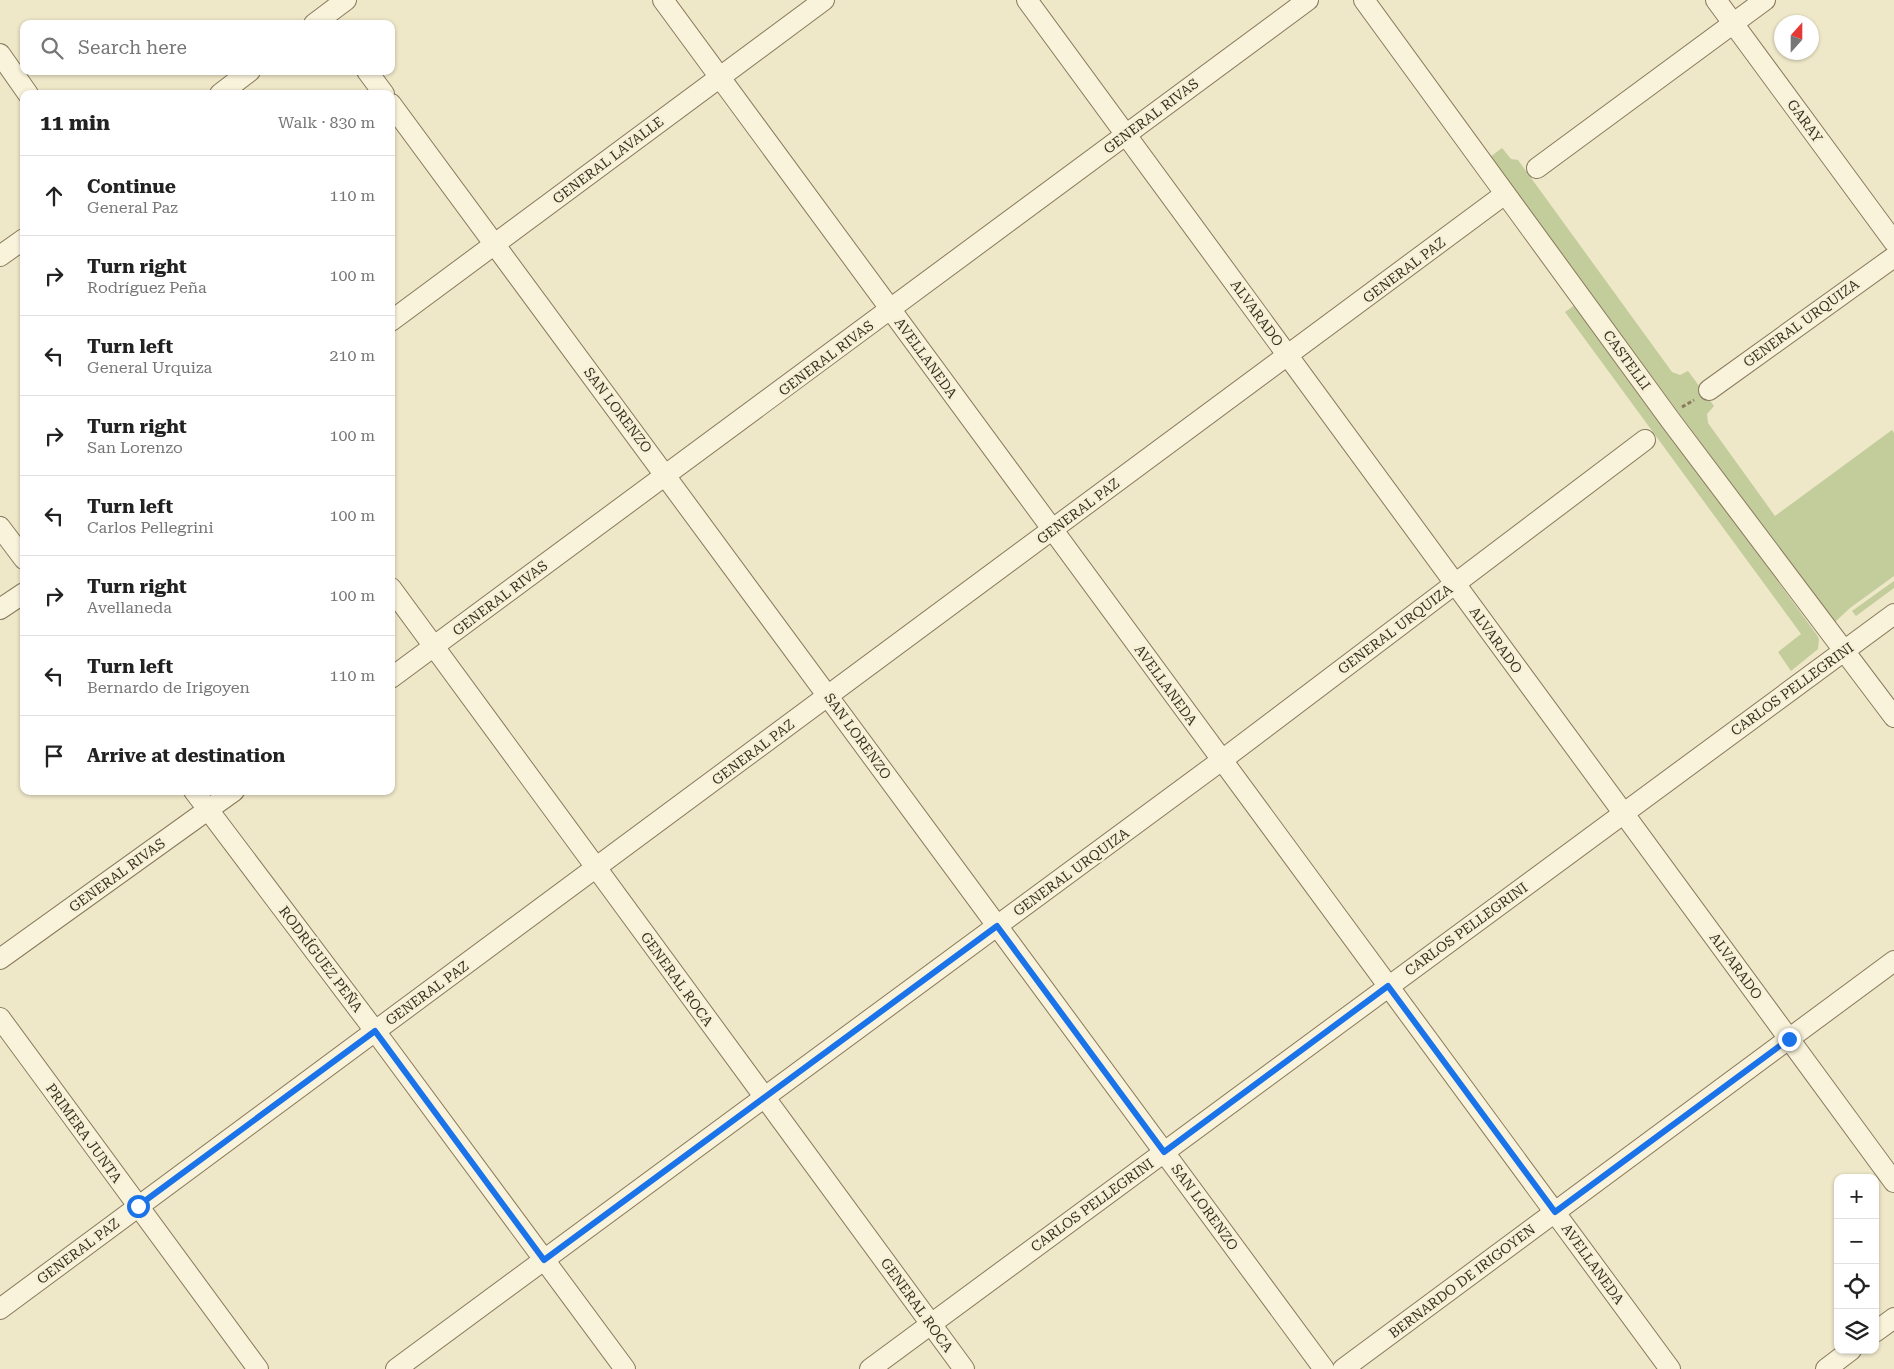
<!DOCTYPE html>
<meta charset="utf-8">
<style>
body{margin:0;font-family:"Roboto Serif",serif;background:#f6f6f6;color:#222}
.controls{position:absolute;right:15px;bottom:15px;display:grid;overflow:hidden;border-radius:10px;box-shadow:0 1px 4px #0004}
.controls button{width:45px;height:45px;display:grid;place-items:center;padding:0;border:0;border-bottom:1px solid #e0e0e0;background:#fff;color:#222;font:25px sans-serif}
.compass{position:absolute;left:1774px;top:15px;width:45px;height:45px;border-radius:50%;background:#fff;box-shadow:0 1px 4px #0004;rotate:21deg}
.stop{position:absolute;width:15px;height:15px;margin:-11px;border:4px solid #1a73e8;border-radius:50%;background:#fff}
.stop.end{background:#1a73e8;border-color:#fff;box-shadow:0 1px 5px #0008}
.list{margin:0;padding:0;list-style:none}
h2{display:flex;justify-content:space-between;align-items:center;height:65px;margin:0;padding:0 20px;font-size:21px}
h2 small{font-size:16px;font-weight:400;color:#767676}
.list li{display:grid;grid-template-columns:32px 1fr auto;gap:15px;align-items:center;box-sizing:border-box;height:80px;padding:0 20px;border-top:1px solid #e0e0e0}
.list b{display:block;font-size:19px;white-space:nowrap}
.list p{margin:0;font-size:16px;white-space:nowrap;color:#767676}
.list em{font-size:16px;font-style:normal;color:#767676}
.icon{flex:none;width:28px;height:28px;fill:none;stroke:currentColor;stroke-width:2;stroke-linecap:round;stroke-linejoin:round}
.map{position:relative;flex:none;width:1894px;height:1369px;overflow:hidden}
.search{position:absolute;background:#fff;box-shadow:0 1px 4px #0004;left:20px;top:20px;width:375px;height:55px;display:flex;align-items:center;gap:12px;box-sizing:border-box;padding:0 18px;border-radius:10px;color:#767676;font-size:19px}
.panel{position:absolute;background:#fff;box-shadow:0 1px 4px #0004;left:20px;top:90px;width:375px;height:705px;border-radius:10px}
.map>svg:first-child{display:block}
</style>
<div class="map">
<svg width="1894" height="1369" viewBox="0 0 1894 1369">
<rect width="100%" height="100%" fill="#eee7c8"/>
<g fill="#c2cd9b">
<path d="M1502,148L1511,159L1518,160L1672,372L1680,375L1688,371L1714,406L1707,414L1708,423L1775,516L1892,430L1894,433V576L1850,608L1835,622L1832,620L1490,157Z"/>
<path d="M1575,305L1817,635L1819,639L1818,649L1791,671L1778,652L1801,634L1565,312Z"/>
<path d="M1894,581V588L1856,616L1852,611Z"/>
</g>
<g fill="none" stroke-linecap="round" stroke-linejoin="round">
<g stroke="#8a795d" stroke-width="22">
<g id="street">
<path d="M663,0L1670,1369"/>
<path d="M1027,0L1894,1182"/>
<path d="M1364,0L1671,421L1894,717"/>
<path d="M1716,0L1894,242"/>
<path d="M314,24L346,0"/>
<path d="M0,54L28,94"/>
<path d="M367,71L384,94"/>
<path d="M220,94L250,71"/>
<path d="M391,104L1324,1369"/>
<path d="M1537,168L1765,0"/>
<path d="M0,256L24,239"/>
<path d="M391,321L824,0"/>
<path d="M1709,390L1894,257"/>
<path d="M0,527L24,559"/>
<path d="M391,588L964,1369"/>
<path d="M0,609L24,593"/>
<path d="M391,678L1308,0"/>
<path d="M194,791L375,1031L625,1369"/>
<path d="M0,959L234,791"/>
<path d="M0,1018L258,1369"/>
<path d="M0,1309L1505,194"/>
<path d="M1875,1332L1894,1318"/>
<path d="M396,1369L1222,760L1645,440"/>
<path d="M870,1369L1894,614"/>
<path d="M1343,1369L1894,961"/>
<path d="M1826,1369L1851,1350"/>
</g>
</g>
<path stroke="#8a795d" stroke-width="3" stroke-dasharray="4 2.5" stroke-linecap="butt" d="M1682,407L1694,400"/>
<use href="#street" stroke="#f9f3db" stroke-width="20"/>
</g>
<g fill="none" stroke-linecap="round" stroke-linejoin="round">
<path stroke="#1a73e8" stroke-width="6" d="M138,1206L375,1031L544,1260L997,926L1164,1152L1388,986L1555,1212L1789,1039"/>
</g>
<g text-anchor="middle" stroke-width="5" stroke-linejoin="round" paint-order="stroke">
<g font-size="14" fill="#3b3020" stroke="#f6f0d7">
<text transform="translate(1151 116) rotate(-37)" y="5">GENERAL RIVAS</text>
<text transform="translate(1805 121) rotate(54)" y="5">GARAY</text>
<text transform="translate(608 160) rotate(-37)" y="5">GENERAL LAVALLE</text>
<text transform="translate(1404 270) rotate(-37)" y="5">GENERAL PAZ</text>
<text transform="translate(1257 313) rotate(54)" y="5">ALVARADO</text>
<text transform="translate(1801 323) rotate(-36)" y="5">GENERAL URQUIZA</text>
<text transform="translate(826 358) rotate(-37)" y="5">GENERAL RIVAS</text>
<text transform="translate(926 358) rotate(54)" y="5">AVELLANEDA</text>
<text transform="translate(1627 360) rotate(54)" y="5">CASTELLI</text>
<text transform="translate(618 410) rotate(53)" y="5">SAN LORENZO</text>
<text transform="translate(1078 511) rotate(-37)" y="5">GENERAL PAZ</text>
<text transform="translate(500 598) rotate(-37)" y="5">GENERAL RIVAS</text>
<text transform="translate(1395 629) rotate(-37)" y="5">GENERAL URQUIZA</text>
<text transform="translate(1496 640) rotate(54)" y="5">ALVARADO</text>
<text transform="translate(1166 685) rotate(54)" y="5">AVELLANEDA</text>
<text transform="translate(1792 689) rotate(-36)" y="5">CARLOS PELLEGRINI</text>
<text transform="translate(858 736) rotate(54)" y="5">SAN LORENZO</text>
<text transform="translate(753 752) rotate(-37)" y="5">GENERAL PAZ</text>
<text transform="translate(1071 872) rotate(-36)" y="5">GENERAL URQUIZA</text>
<text transform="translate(117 875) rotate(-36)" y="5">GENERAL RIVAS</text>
<text transform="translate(1466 929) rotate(-36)" y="5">CARLOS PELLEGRINI</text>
<text transform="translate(321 959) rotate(53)" y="5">RODRÍGUEZ PEÑA</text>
<text transform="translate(1736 966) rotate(54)" y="5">ALVARADO</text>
<text transform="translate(677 979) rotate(54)" y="5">GENERAL ROCA</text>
<text transform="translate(427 993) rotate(-36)" y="5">GENERAL PAZ</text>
<text transform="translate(84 1133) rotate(54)" y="5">PRIMERA JUNTA</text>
<text transform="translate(1092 1205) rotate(-36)" y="5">CARLOS PELLEGRINI</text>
<text transform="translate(1205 1207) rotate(54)" y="5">SAN LORENZO</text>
<text transform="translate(78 1251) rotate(-37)" y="5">GENERAL PAZ</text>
<text transform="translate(1593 1264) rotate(54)" y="5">AVELLANEDA</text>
<text transform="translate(1462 1281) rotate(-37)" y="5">BERNARDO DE IRIGOYEN</text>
<text transform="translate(917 1305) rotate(54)" y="5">GENERAL ROCA</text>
</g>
</g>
</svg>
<div class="controls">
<button>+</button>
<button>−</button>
<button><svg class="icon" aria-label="locate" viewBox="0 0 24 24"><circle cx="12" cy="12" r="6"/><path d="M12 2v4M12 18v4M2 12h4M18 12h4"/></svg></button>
<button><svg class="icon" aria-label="layers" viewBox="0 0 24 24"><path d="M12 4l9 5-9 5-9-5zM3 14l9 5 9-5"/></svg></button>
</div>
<svg class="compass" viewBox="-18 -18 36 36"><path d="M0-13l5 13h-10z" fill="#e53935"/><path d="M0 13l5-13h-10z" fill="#767676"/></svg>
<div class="stop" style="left:138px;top:1206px"></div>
<div class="stop end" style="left:1789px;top:1039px"></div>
<div class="search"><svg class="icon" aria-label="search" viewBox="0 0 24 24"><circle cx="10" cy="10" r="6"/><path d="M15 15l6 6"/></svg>Search here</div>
<section class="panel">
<h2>11 min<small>Walk · 830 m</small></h2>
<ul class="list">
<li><svg class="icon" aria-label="ahead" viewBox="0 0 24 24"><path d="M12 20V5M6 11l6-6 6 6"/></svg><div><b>Continue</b><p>General Paz</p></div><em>110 m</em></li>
<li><svg class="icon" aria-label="right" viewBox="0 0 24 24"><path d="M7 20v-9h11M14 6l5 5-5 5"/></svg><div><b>Turn right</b><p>Rodríguez Peña</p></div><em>100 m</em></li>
<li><svg class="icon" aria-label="left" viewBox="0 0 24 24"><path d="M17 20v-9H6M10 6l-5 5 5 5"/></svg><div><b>Turn left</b><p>General Urquiza</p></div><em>210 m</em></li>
<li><svg class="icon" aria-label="right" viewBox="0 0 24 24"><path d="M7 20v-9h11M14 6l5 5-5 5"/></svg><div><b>Turn right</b><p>San Lorenzo</p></div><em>100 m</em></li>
<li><svg class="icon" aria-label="left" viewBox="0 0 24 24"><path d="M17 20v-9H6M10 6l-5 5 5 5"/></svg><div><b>Turn left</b><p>Carlos Pellegrini</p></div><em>100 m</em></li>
<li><svg class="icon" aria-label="right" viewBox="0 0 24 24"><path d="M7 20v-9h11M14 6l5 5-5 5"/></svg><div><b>Turn right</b><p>Avellaneda</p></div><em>100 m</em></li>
<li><svg class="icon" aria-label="left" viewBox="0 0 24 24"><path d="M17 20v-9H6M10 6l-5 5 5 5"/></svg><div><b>Turn left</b><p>Bernardo de Irigoyen</p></div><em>110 m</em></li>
<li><svg class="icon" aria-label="arrive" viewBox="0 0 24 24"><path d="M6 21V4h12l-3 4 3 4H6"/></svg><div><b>Arrive at destination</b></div></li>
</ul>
</section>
</div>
